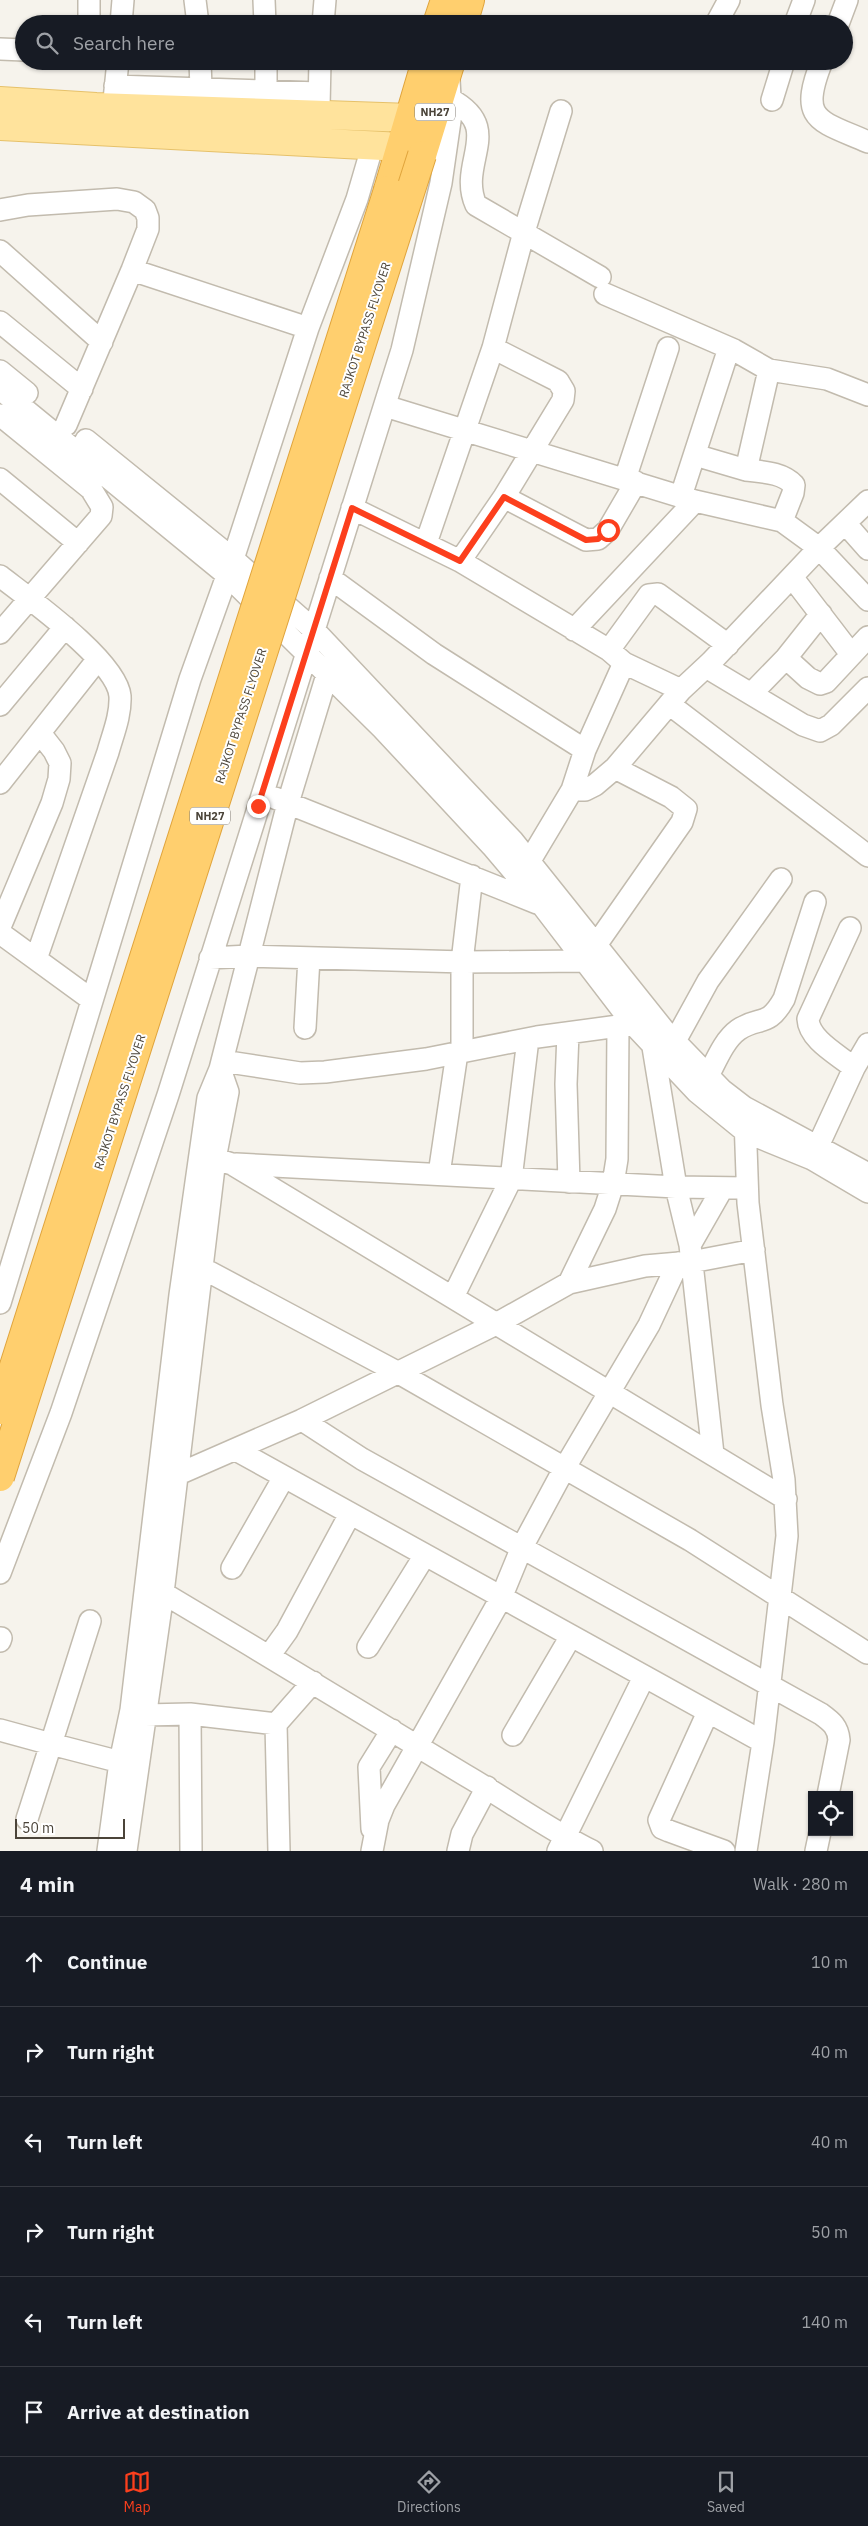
<!DOCTYPE html>
<meta charset="utf-8">
<style>
:root{--surface:#171b24;--page:#242831;--text:#f1f3f6;--muted:#9ea1a6;--line:#363941;--accent:#fc3f1d}
body{margin:0;font-family:"IBM Plex Sans",sans-serif;background:var(--page);color:var(--text)}
.controls{position:absolute;right:15px;bottom:15px;display:grid;overflow:hidden;border-radius:0px;box-shadow:0 1px 4px #0004}
.controls button{width:45px;height:45px;display:grid;place-items:center;padding:0;border:0;border-bottom:1px solid var(--line);background:var(--surface);color:var(--text);font:25px sans-serif}
.scale{position:absolute;left:15px;bottom:12px;width:110px;box-sizing:border-box;padding-left:5px;border:2px solid #4b4439;border-top:0;font-size:14px;line-height:18px;white-space:nowrap;color:#4b4439;-webkit-text-stroke:4px #fff;paint-order:stroke}
.stop{position:absolute;width:15px;height:15px;margin:-11px;border:4px solid #fc3f1d;border-radius:50%;background:#fff}
.stop.end{background:#fc3f1d;border-color:#fff;box-shadow:0 1px 5px #0008}
.list{margin:0;padding:0;list-style:none}
h2{display:flex;justify-content:space-between;align-items:center;height:65px;margin:0;padding:0 20px;font-size:21px}
h2 small{font-size:16px;font-weight:400;color:var(--muted)}
.list li{display:grid;grid-template-columns:32px 1fr auto;gap:15px;align-items:center;box-sizing:border-box;height:90px;padding:0 20px;border-top:1px solid var(--line)}
.list b{display:block;font-size:19px;white-space:nowrap}
.list em{font-size:16px;font-style:normal;color:var(--muted)}
.icon{flex:none;width:28px;height:28px;fill:none;stroke:currentColor;stroke-width:2;stroke-linecap:round;stroke-linejoin:round}
.map{position:relative;flex:none;width:868px;height:1851px;overflow:hidden}
.search{position:absolute;background:var(--surface);box-shadow:0 1px 4px #0004;left:15px;right:15px;top:15px;height:55px;display:flex;align-items:center;gap:12px;box-sizing:border-box;padding:0 18px;border-radius:28px;color:var(--muted);font-size:19px}
.sheet{height:605px;background:var(--surface)}
nav{display:flex;justify-content:space-around;align-items:center;box-sizing:border-box;height:70px;border-top:1px solid var(--line);background:var(--surface);font-size:14px;color:var(--muted)}
nav a{display:grid;justify-items:center;gap:2px}
nav .on{color:var(--accent)}
.map>svg:first-child{display:block}
</style>
<div class="map">
<svg width="868" height="1851" viewBox="0 0 868 1851">
<rect width="100%" height="100%" fill="#f6f3ec"/>
<g fill="none" stroke-linecap="round" stroke-linejoin="round">
<defs>
<path id="minor" d="M195,0L198,24
M264,0L265,24
M89,24V0
M121,24L123,0
M323,24L325,0
M716,24L729,0
M795,24L804,0
M838,24L847,0
M0,49L24,50
M200,61L201,88
M822,61C798,121 818,120 868,142
M115,86L318,93
M266,91V61
M450,99C506,129 457,162 476,205L600,277
M114,100L118,61
M772,100L784,61
M319,107L320,61
M0,210L28,205L117,199L134,202L145,210L148,218V229L132,270L66,425
M0,251L102,342
M132,270L308,328
M605,294L734,350L769,370
M0,322L82,389
M0,371L27,393
M0,389L227,575L383,729L492,846L542,905L633,1024L697,1092L746,1132L812,1159L868,1192
M385,406L695,501
M0,415L91,489L102,507L101,516L0,633
M86,440L233,559L314,630L513,841L664,1030L722,1090L744,1107L868,1174
M695,455L746,470L769,370L827,379L868,395
M746,470C762,472 782,472 794,485L793,493L782,521
M0,479L78,543
M625,479L668,348
M681,496L729,348
M504,497L586,540L598,539L608,530L636,482
M352,508L460,561L609,650L624,663L681,690
M845,523L868,549
M426,543L493,348L524,232L561,111
M460,561L504,497L563,400L564,391L558,381L493,348
M0,576C28,598 117,661 120,696C121,715 113,734 108,752L36,959
M792,577L851,654
M330,578L434,654L585,750
M574,630L695,501L782,521L819,548L868,600
M609,650L649,595L658,594L728,645
M786,658L808,678L820,684L826,682L868,637
M706,667L803,725L820,731L831,725L868,688
M752,693L786,658L821,614
M669,704L868,856
M0,705L65,627
M0,783L98,659
M572,790H585L595,785L615,768L681,690L711,662L819,548L868,501
M275,798L537,903
M523,872L572,790L585,750L624,663
M0,927L52,803L59,779L60,763L54,751L40,733
M850,928L808,1019C809,1040 839,1055 854,1068
M0,933L92,1000
M596,945L682,822L686,809L671,797L615,768
M210,958L249,956L465,962L584,961
M305,1028L309,958
M568,1033L566,1084L569,1182
M675,1041L708,981L781,879
M653,1047L676,1187L690,1245L713,1454
M462,1052V962L472,876
M222,1061L300,1073L325,1072L426,1059L537,1037L633,1024
M708,1076C716,1061 724,1040 738,1030C760,1015 767,1029 784,999L815,902
M745,1119L748,1203L772,1405L784,1480L787,1536L763,1742L746,1851
M203,1155L232,1164L786,1499
M812,1159L854,1068L868,1044
M236,1164L676,1187L747,1188
M439,1174L457,1053
M690,1245L722,1189
M190,1265L202,1268L397,1372L690,1540L867,1653
M569,1283L605,1209L613,1184L617,1159L618,1026
M453,1297L511,1179L528,1039
M0,1303L190,679L233,559L308,328L357,199L373,144
M302,1420L496,1324L569,1283L645,1266L691,1262L754,1250
M236,1450L763,1742
M158,1483L302,1420L362,1459L821,1714C832,1722 838,1727 839,1740L828,1795
M232,1568L284,1477
M0,1573L61,1413L168,1095L402,350L441,183L451,114L449,80
M152,1591L163,1593C264,1653 364,1714 465,1775C508,1800 548,1829 592,1851
M0,1641L1,1638
M368,1647L425,1555
M269,1656L287,1631L350,1514
M708,1712L659,1820L662,1828L669,1831L724,1851
M190,1714L191,1851
M145,1715L190,1714L276,1724L279,1851
M276,1724L313,1682
M0,1730L51,1744L90,1621
M513,1735L571,1636
M27,1819L51,1744L132,1765
M372,1829L369,1767L392,1730
M108,1851L120,1762L131,1710L180,1295L208,1098L220,1069L288,803L327,675
M126,1851L163,1593L215,1159L228,1092L220,1069
M372,1851L378,1820L384,1805L501,1598L522,1547L564,1469L649,1325L678,1263
M458,1851L462,1834L487,1787
M558,1851L644,1677
M816,1851L820,1832"/>
<path id="major" d="M0,101L96,107L411,118
M0,126L402,147"/>
<path id="highway" d="M437,24L445,0
M463,24L470,0
M422,155L451,61
M388,190L426,61"/>
</defs>
<use href="#minor" stroke="#c2bbae" stroke-width="24"/>
<use href="#major" stroke="#e6c16a" stroke-width="30"/>
<use href="#highway" stroke="#e0a43c" stroke-width="30"/>
<use href="#minor" stroke="#fff" stroke-width="21"/>
<use href="#major" stroke="#ffe39c" stroke-width="28"/>
<use href="#highway" stroke="#ffcf6e" stroke-width="28"/>
<defs>
<path id="highway-bridge" d="M0,1410L388,190
M0,1477L422,155"/>
</defs>
<use href="#highway-bridge" stroke="#e0a43c" stroke-width="30" stroke-linecap="butt"/>
<use href="#highway-bridge" stroke="#ffcf6e" stroke-width="28"/>
</g>
<g fill="none" stroke-linecap="round" stroke-linejoin="round">
<path stroke="#fc3f1d" stroke-width="6" d="M258,806L352,508L460,561L504,497L586,540L598,539L608,530"/>
</g>
<g text-anchor="middle" stroke-width="4" stroke-linejoin="round" paint-order="stroke">
<g fill="#fff" stroke="#817c74" stroke-width="1">
<rect x="415" y="103.5" width="40" height="17" rx="4"/>
<rect x="190" y="807.5" width="40" height="17" rx="4"/>
</g>
<g font-size="11" font-weight="bold" fill="#4b4439">
<text x="435" y="116">NH27</text>
<text x="210" y="820">NH27</text>
</g>
<g font-size="12" fill="#4b4439" stroke="#fff">
<text transform="translate(365 330) rotate(-72)" y="4">RAJKOT BYPASS FLYOVER</text>
<text transform="translate(241 716) rotate(-72)" y="4">RAJKOT BYPASS FLYOVER</text>
<text transform="translate(120 1102) rotate(-72)" y="4">RAJKOT BYPASS FLYOVER</text>
</g>
</g>
</svg>
<div class="controls">
<button><svg class="icon" aria-label="locate" viewBox="0 0 24 24"><circle cx="12" cy="12" r="6"/><path d="M12 2v4M12 18v4M2 12h4M18 12h4"/></svg></button>
</div>
<div class="scale">50 m</div>
<div class="stop" style="left:608px;top:530px"></div>
<div class="stop end" style="left:258px;top:806px"></div>
<div class="search"><svg class="icon" aria-label="search" viewBox="0 0 24 24"><circle cx="10" cy="10" r="6"/><path d="M15 15l6 6"/></svg>Search here</div>
</div>
<section class="sheet">
<h2>4 min<small>Walk · 280 m</small></h2>
<ul class="list">
<li><svg class="icon" aria-label="ahead" viewBox="0 0 24 24"><path d="M12 20V5M6 11l6-6 6 6"/></svg><div><b>Continue</b></div><em>10 m</em></li>
<li><svg class="icon" aria-label="right" viewBox="0 0 24 24"><path d="M7 20v-9h11M14 6l5 5-5 5"/></svg><div><b>Turn right</b></div><em>40 m</em></li>
<li><svg class="icon" aria-label="left" viewBox="0 0 24 24"><path d="M17 20v-9H6M10 6l-5 5 5 5"/></svg><div><b>Turn left</b></div><em>40 m</em></li>
<li><svg class="icon" aria-label="right" viewBox="0 0 24 24"><path d="M7 20v-9h11M14 6l5 5-5 5"/></svg><div><b>Turn right</b></div><em>50 m</em></li>
<li><svg class="icon" aria-label="left" viewBox="0 0 24 24"><path d="M17 20v-9H6M10 6l-5 5 5 5"/></svg><div><b>Turn left</b></div><em>140 m</em></li>
<li><svg class="icon" aria-label="arrive" viewBox="0 0 24 24"><path d="M6 21V4h12l-3 4 3 4H6"/></svg><div><b>Arrive at destination</b></div></li>
</ul>
</section>
<nav>
<a class="on"><svg class="icon" aria-label="map" viewBox="0 0 24 24"><path d="M3 6l6-2 6 2 6-2v14l-6 2-6-2-6 2zM9 4v14M15 6v14"/></svg>Map</a>
<a><svg class="icon" aria-label="directions" viewBox="0 0 24 24"><path d="M12 3l9 9-9 9-9-9zM9 14v-3h6M13 9l2 2-2 2"/></svg>Directions</a>
<a><svg class="icon" aria-label="saved" viewBox="0 0 24 24"><path d="M7 4h10v16l-5-4-5 4z"/></svg>Saved</a>
</nav>
